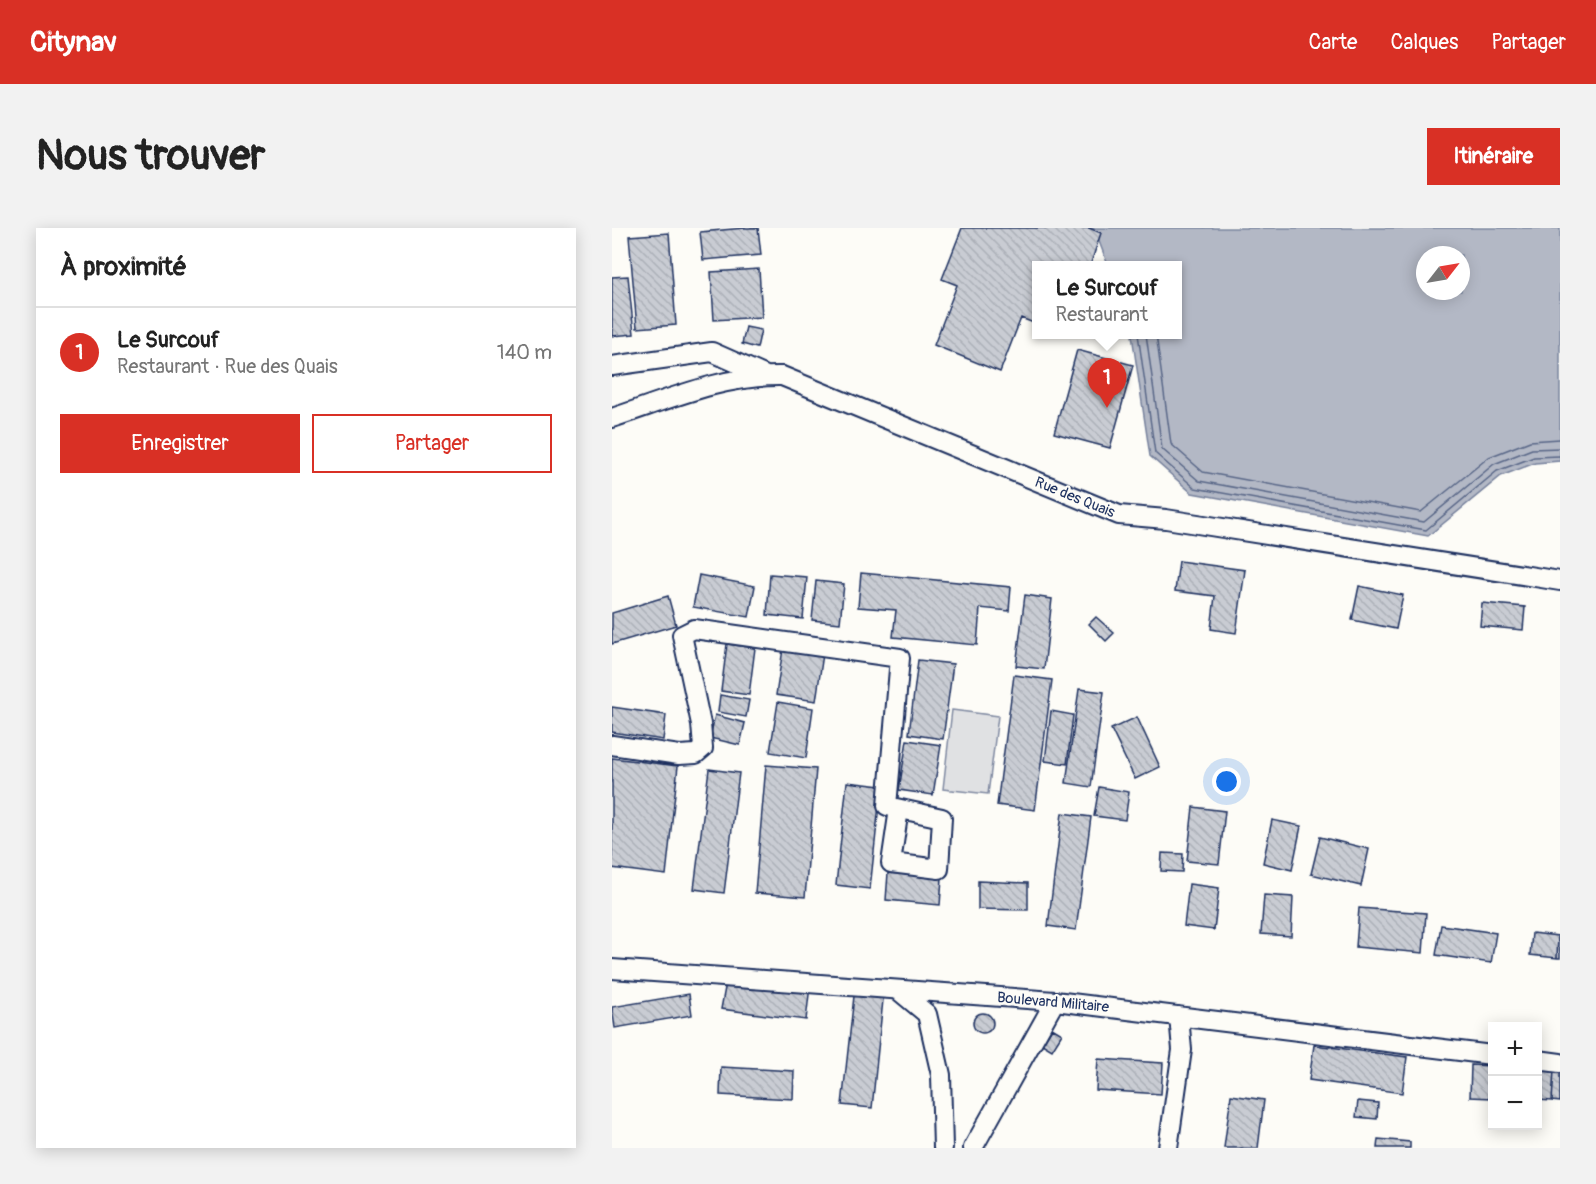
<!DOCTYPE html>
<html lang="fr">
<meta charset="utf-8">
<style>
:root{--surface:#fff;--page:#f2f2f2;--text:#222;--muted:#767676;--line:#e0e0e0;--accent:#d93025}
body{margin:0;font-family:Pangolin,sans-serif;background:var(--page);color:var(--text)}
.controls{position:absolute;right:18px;bottom:18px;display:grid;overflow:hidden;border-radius:0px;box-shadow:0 3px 15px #0003}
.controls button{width:54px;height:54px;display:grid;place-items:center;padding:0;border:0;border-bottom:2px solid var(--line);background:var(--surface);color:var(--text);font:30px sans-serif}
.compass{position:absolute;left:804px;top:18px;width:54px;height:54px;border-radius:50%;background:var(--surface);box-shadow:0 3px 15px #0003;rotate:59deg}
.you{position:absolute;left:615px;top:554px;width:21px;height:21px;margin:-15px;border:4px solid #fff;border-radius:50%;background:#1a73e8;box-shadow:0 0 0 9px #1a73e833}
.badge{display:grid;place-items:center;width:39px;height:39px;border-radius:50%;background:var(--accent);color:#fff;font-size:20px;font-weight:700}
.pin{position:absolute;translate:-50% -50px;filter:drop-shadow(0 2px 3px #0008)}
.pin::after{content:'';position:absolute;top:32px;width:21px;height:18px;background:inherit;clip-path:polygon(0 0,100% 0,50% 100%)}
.popup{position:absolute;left:420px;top:33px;width:150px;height:78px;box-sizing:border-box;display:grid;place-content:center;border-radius:0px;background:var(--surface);filter:drop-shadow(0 2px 4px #0005);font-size:20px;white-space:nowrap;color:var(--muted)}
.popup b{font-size:22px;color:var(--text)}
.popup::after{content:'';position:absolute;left:50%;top:100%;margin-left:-12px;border:12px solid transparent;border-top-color:var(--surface)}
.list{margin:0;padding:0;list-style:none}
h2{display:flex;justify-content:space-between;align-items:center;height:78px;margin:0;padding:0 24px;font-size:26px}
h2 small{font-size:20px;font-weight:400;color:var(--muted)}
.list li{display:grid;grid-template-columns:39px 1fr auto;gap:18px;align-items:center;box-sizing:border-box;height:90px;padding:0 24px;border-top:2px solid var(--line)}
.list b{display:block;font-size:22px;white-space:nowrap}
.list p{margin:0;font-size:20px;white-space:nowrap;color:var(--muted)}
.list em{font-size:20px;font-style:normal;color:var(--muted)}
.actions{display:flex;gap:12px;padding:18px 24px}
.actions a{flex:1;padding:14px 0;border:2px solid var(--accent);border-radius:0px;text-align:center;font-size:21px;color:var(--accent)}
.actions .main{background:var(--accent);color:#fff}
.map{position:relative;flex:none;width:948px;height:920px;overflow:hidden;border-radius:0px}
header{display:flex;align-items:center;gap:36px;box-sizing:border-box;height:84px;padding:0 30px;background:var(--accent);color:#fff}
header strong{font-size:28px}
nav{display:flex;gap:33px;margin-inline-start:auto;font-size:21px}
.intro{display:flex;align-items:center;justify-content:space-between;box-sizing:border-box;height:144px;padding:0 36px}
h1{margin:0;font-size:42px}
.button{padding:15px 27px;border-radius:0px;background:var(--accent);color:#fff;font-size:21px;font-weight:700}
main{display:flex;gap:36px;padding:0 36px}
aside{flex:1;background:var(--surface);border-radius:0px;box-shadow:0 3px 15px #0003}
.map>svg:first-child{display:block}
</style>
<header>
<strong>Citynav</strong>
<nav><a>Carte</a><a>Calques</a><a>Partager</a></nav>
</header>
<div class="intro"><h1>Nous trouver</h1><a class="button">Itinéraire</a></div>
<main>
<aside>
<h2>À proximité<small></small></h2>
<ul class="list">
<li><span class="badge">1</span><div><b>Le Surcouf</b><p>Restaurant · Rue des Quais</p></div><em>140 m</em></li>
</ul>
<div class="actions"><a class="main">Enregistrer</a><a>Partager</a></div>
</aside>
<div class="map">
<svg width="948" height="920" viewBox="0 0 948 920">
<defs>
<pattern id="building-back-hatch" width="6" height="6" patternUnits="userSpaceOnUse" patternTransform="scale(1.5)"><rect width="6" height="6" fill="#c9ccd3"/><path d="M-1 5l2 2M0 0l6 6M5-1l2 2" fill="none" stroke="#acb0b8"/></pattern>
</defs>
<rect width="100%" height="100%" fill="#fdfcf7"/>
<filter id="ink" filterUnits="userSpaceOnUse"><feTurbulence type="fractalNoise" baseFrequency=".0167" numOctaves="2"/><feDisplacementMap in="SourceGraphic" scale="12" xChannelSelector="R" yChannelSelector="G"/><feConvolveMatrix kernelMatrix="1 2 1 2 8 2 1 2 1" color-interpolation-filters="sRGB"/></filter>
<g filter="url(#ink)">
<path fill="#e0e1e3" stroke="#7e88a0" stroke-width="1.5" d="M340,482L386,488L376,566L331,561Z"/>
<path fill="#b3b8c5" stroke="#76819c" stroke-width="1.5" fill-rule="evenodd" d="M467,0H948V233L923,235L889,248L816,308L580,265L538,228L520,107L566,106V38L496,37L485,8ZM813,27H849V63H813Z"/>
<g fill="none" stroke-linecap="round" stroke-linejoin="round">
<path stroke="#586687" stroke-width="1.5" d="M526,106L543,225L583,260L814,302L885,243L922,229L948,228
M534,106L550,221L587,253L812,294L882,236L920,221L948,220
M544,106L559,216L591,244L809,284L877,229L918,213L948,211"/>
</g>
<path fill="url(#building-back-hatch)" stroke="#1b2f5e" stroke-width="1.5" d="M133,0H146L149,27L91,32L88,4Z
M350,0H477L489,5L478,38H424V96L409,90L388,144L322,117L345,57L330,51Z
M57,5L64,97L25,100L17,8Z
M147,41L150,89L102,92L99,44Z
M16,48L22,106L0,108V49Z
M134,99L149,102L145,120L130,116Z
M465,122L521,137L498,220L442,205Z
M567,333L633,342L624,405L599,401L603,368L563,363Z
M249,345L399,359L397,383L368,380L365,417L281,409L284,382L246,379Z
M158,346L195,349L191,391L155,387Z
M87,347L143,358L137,389L81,379Z
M204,353L232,356L228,395L200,392Z
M747,358L791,367L784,401L740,392Z
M413,367L440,371L432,441L404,438Z
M56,368L64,397L0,416V385Z
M870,375L913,379L911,402L868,398Z
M484,389L502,405L494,413L477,396Z
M115,416L143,420L137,467L109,463Z
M171,421L211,426L204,473L164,467Z
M306,432L341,436L331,511L297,506Z
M402,447L440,452L423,582L385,577Z
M467,461L492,464L479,559L454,555Z
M108,467L137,472L134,489L106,484Z
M166,474L201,480L194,530L158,524Z
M0,479L54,487L51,512L0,504Z
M439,483L461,487L455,536L433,533Z
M103,487L133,495L128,517L98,510Z
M525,489L548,539L523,551L499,501Z
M295,512L329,517L321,567L287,562Z
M0,530L66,538L54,647L0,640Z
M154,537L204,541L193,669L143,665Z
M97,541L127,545L112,665L82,661Z
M235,554L269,558L258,661L224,657Z
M487,559L517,564L513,592L482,588Z
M581,579L613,583L607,636L575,633Z
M450,585L479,589L464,702L436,698Z
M660,592L689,598L680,642L651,635Z
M708,609L757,621L749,658L699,646Z
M550,625L571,626L570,644L549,643Z
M276,645L330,650L328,677L274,672Z
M366,653L416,655V682L366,681Z
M577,656L607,660L602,702L572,698Z
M652,667L681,669L679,708L649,706Z
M747,680L814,685L811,725L744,719Z
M829,697L884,705L879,735L824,727Z
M920,705L946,708L945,730L918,727Z
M946,708H948V730H945Z
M115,749L198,758L194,792L109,781Z
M243,759L272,762L260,880L230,877Z
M77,766L80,787L3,800L0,779Z
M361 795a10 10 0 1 1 20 0a10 10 0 1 1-20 0Z
M440,800L450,806L440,822L430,816Z
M702,817L795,829L790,865L697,852Z
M486,831L551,835L549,866L484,862Z
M859,837L880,838V870L858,869Z
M109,839L182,843L181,871L108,867Z
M926,841L942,842L940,873L926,872Z
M942,842H948V874L940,873Z
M619,867L652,872L646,920H612Z
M746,873L766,875L765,891L744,889Z
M766,911L798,914V920H765Z"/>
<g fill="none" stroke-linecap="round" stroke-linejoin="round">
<defs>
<path id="minor" d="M0,138L100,124L152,147
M0,190C55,172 112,147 170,148L507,287L554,291L948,353
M0,517L67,527L84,526L91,520L89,496L70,407L82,401L288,430L275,578L330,590L327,641L279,635L287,581
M0,741L443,773L880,827
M286,762L315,786L329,847L331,920
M926,832L948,835
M361,920L443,773
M556,920L570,822L567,788"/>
</defs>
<use href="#minor" stroke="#1b2f5e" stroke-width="22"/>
<use href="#minor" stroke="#fdfcf7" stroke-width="18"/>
</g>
</g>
<g text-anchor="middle" stroke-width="4.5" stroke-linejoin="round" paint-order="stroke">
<g font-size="15" fill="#1b2f5e" stroke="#fdfcf7">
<text transform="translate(463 269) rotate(22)" y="5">Rue des Quais</text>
<text transform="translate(441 774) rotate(5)" y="5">Boulevard Militaire</text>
</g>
</g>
</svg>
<div class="controls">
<button>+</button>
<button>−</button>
</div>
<svg class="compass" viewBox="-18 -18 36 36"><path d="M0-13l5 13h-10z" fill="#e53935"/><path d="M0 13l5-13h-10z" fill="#767676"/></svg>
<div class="you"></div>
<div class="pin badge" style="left:495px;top:180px">1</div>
<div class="popup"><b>Le Surcouf</b>Restaurant</div>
</div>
</main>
